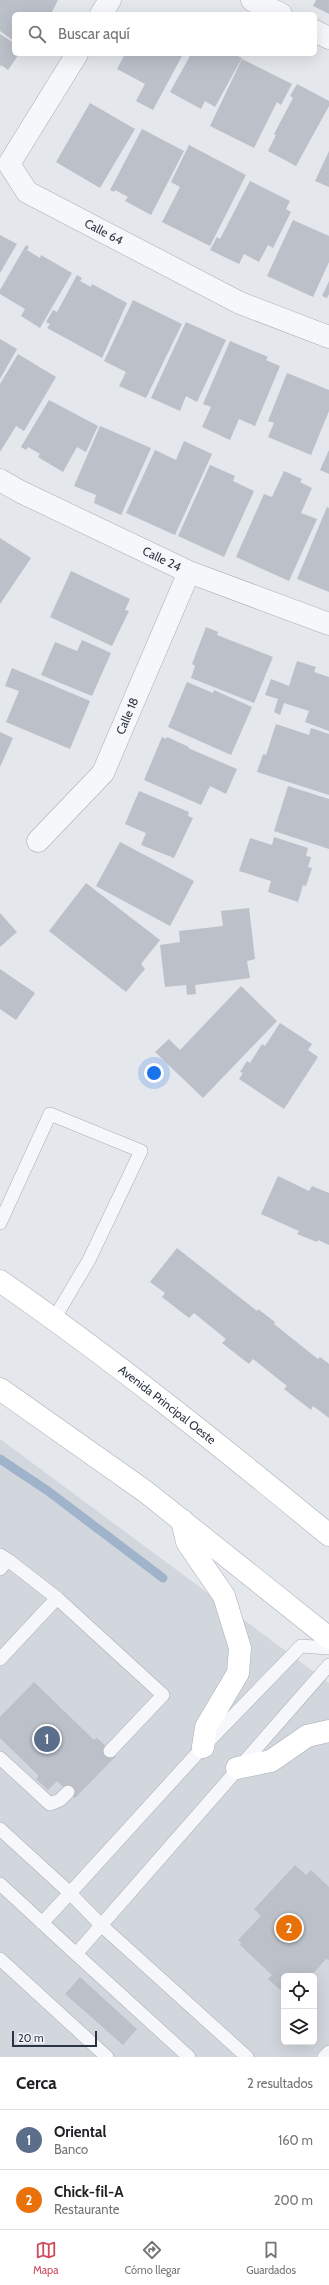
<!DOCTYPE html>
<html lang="es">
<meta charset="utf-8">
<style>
:root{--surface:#fff;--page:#f6f6f6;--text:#202124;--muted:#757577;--line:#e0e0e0;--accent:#cf4a5b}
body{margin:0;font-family:Cabin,sans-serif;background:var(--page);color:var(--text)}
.controls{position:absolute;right:12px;bottom:12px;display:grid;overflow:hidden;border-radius:6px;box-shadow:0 4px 16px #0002}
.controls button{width:36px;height:36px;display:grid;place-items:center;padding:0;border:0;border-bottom:1px solid var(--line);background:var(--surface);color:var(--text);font:20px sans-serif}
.scale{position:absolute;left:12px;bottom:10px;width:85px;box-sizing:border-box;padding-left:4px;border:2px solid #2b3444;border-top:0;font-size:11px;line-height:14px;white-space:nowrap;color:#2b3444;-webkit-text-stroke:3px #f3f5f9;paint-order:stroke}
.you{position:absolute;left:154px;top:1073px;width:14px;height:14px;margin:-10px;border:3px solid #fff;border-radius:50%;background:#1a73e8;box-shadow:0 0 0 6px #1a73e833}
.badge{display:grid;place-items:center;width:26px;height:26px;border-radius:50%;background:var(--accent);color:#fff;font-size:13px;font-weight:700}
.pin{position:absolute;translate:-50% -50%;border:2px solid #fff;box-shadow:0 1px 4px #0006}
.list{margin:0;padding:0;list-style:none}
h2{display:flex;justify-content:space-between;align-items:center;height:52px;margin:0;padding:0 16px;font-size:17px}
h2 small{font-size:13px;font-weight:400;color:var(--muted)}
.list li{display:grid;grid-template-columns:26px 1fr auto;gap:12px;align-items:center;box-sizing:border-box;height:60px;padding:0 16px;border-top:1px solid var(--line)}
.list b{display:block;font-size:15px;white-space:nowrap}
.list p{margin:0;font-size:13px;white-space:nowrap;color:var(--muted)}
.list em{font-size:13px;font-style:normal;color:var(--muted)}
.icon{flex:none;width:22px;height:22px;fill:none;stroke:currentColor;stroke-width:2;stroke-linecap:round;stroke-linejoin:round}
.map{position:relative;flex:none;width:329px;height:2057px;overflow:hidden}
.search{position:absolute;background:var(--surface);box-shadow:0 4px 16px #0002;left:12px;right:12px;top:12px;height:44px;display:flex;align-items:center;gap:10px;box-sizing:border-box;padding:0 14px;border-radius:6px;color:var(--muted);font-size:15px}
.sheet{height:172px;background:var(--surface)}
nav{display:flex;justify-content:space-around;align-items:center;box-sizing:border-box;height:56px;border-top:1px solid var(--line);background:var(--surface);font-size:11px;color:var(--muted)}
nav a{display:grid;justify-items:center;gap:2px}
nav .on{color:var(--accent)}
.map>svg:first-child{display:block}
</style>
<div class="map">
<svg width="329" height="2057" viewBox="0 0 329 2057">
<rect width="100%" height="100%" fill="#e4e7ec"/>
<path fill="#d2d6dd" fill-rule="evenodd" d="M0,1439L329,1683V2057H0ZM284,1976H314V2042H284Z"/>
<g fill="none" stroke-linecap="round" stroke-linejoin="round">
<path stroke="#9fb3cb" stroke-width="9" d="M0,1459L48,1491L163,1578"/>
</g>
<path fill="#bbc0c9" d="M0,0H58L51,14H14V41L0,31Z
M316,0H329V14L313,6Z
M0,34L14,43V54H19L8,70L1,65L0,67Z
M125,54H183L153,110L136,101L145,84L117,69Z
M191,54H233L242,58L215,107L205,101L201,109L170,92Z
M242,59L292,84L281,105L277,102L254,148L210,126Z
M297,84L329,101V106L296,166L268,151L276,135L274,134L293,98L290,96Z
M90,103L135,129L100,188L56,162Z
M142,129L184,151L151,215L125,201L128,197L115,190L114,192L110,190Z
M189,145L246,175L210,246L162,222L180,187L171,182Z
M329,151V187L315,181Z
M250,181L290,201L286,209L291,212L273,248L268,245L259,262L244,254L239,264L210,250L217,237L220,239Z
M293,220L329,236V262L313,297L267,276Z
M0,235L17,244L0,273Z
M26,245L29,247L27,250L40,258L41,255L72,273L40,328L21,316L25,309L0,294V290Z
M77,275L82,278L80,281L91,287L92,284L127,303L102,358L47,328L50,324L46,322L53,310L57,312Z
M329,281V294L327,298L322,296Z
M133,300L182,324L146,398L119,386L126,372L104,361Z
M186,322L226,340L197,402L186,396L180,411L151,398Z
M0,339L17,349L0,379Z
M230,341L268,357L266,360L280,366L255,426L239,419L230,440L202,427L211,407L203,404Z
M18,354L56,377L24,431L16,426L0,452V384Z
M287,373L329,390V411L311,455L268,437L274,423L268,421Z
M49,400L98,426L86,452L77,447L63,472L38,457L40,454L28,447L26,450L21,447Z
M100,426L151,448L121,515L94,503L96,495L74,486Z
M184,441L212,454L175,535L126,513L155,450L176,460Z
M329,450V474L320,470Z
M210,465L235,476L233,481L254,491L224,557L178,536Z
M284,471L302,479L300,482L312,488L301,513L317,519L289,581L236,557L264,494L272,497Z
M327,507L329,508V592L297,579Z
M0,538L31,558L0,604Z
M71,571L130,599L125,610L129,611L112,646L50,617Z
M206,627L218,632L217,635L273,657L254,703L191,678L195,666L192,664Z
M82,640L111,653L92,696L41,675L55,642L77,651Z
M297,661L316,667L314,672L329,677V731L305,722L309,711L284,703L280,715L274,712L278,699L265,695L271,679L289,686Z
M12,668L90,701L70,749L6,722L19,691L5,686Z
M187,682L213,693L214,690L252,707L231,755L168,727Z
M276,724L309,735L311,728L329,734V795L257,772L263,754L266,755Z
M0,732L13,738L0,767Z
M162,737L166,739L167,737L189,747L188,748L237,769L226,794L210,786L201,805L144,780Z
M288,786L329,799V849L274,831Z
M139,791L189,812L188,816L193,818L174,858L141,845L146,833L125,824Z
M274,837L308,848L306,856L311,857L308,867L312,868L306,886L303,885L298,902L268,892L271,881L239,871L250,838L272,845Z
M120,842L194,881L170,926L96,886Z
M86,883L160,940L141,964L145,969L126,992L49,931Z
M249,908L255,959L247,961L250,978L195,985L196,994L187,995L186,985L165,987L160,945L180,942L179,931L223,926L221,911Z
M0,913L17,932L0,947Z
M0,969L35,993L16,1020L0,1009Z
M241,986L277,1021L203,1098L155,1052L169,1039L180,1050Z
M280,1023L312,1044L308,1050L318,1057L284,1109L239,1079L243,1073L240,1072L247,1061L250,1063L262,1044L265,1046Z
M278,1176L309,1191L312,1186L329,1193V1245L318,1240L317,1242L297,1234L299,1231L261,1214Z
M177,1248L257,1311L258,1309L275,1322L274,1324L318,1359L320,1357L329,1364V1418L313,1406L311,1410L284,1389L287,1386L253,1359L249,1364L222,1343L226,1339L194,1313L189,1318L162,1297L165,1293L150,1282Z
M34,1682L94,1740L97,1738L116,1756L75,1798L57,1781L48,1790L36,1779L39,1776L0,1738V1717Z
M295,1865L306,1875L311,1870L329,1887V1960L326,1959L311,1976H284V1993L268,1979L272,1975L240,1945L241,1942L238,1940L261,1916L254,1909Z
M80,1977L137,2029L123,2045L65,1994Z"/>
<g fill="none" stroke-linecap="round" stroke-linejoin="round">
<defs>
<path id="service" d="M0,1223L50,1114L141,1151L89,1260L54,1319
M0,1555L8,1560L0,1569
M8,1560L57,1598L163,1695L110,1751
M0,1659L57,1598
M0,1758L50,1804L60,1800L68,1792
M0,1829L70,1893L203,1747L301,1646L329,1648
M0,1884L76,1954L329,1665
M42,1923L70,1893L101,1925L247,2057
M76,1954L189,2057
M0,1959L107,2057
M324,2057L329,2052"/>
<g id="minor">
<path d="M252,0L281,14"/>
<path d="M101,14L110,0"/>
<path d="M315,31L329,38"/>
<path id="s1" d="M77,54L9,164L27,192L240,303L329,337"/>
<path id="s2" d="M0,480L21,492L189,572L329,624"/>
<path id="s3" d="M38,841L103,773L189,572"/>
</g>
<g id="secondary">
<path id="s4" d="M0,1281C114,1360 222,1447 329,1535"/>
<path d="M0,1389L146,1492L329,1638"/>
<path d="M182,1520L187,1542L224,1596L240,1648L238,1673L206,1727L203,1747"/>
<path d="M237,1768L271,1761L307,1736L329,1731"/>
</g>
</defs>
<use href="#service" stroke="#a9aeb6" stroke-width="14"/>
<use href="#minor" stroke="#a9aeb6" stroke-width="23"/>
<use href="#secondary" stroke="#a9aeb6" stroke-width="23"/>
<use href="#service" stroke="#f6f7fa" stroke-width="13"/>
<use href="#minor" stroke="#f6f7fa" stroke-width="22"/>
<use href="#secondary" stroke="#fff" stroke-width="22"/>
</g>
<g text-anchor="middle" stroke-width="3.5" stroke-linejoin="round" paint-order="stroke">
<g font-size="12" fill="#2b3444" stroke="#f3f5f9">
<text dy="4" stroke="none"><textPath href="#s1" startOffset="249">Calle 64</textPath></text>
<text dy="4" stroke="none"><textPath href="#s2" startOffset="180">Calle 24</textPath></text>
<text dy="4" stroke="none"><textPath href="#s3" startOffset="156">Calle 18</textPath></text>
<text dy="4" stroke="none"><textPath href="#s4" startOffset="208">Avenida Principal Oeste</textPath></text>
</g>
</g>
</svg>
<div class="controls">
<button><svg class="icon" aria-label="locate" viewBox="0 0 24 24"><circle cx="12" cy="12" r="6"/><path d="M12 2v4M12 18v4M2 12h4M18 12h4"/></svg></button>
<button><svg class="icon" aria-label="layers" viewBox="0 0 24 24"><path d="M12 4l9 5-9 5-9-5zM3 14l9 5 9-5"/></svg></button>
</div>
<div class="scale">20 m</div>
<div class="you"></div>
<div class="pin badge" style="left:47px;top:1739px;background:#5c6f8a">1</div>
<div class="pin badge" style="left:289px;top:1928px;background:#e8710a">2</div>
<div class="search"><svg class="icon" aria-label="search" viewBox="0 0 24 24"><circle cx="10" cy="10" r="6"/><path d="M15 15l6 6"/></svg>Buscar aquí</div>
</div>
<section class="sheet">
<h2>Cerca<small>2 resultados</small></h2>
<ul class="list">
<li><span class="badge" style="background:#5c6f8a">1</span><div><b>Oriental</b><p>Banco</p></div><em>160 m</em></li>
<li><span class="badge" style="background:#e8710a">2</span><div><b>Chick-fil-A</b><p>Restaurante</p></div><em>200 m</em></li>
</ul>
</section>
<nav>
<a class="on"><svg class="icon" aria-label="map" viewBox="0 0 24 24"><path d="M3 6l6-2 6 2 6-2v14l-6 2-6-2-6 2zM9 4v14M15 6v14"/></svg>Mapa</a>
<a><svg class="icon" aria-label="directions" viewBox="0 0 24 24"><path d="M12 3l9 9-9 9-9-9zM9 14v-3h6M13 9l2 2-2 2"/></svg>Cómo llegar</a>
<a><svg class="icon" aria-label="saved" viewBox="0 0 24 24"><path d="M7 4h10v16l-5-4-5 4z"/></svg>Guardados</a>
</nav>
